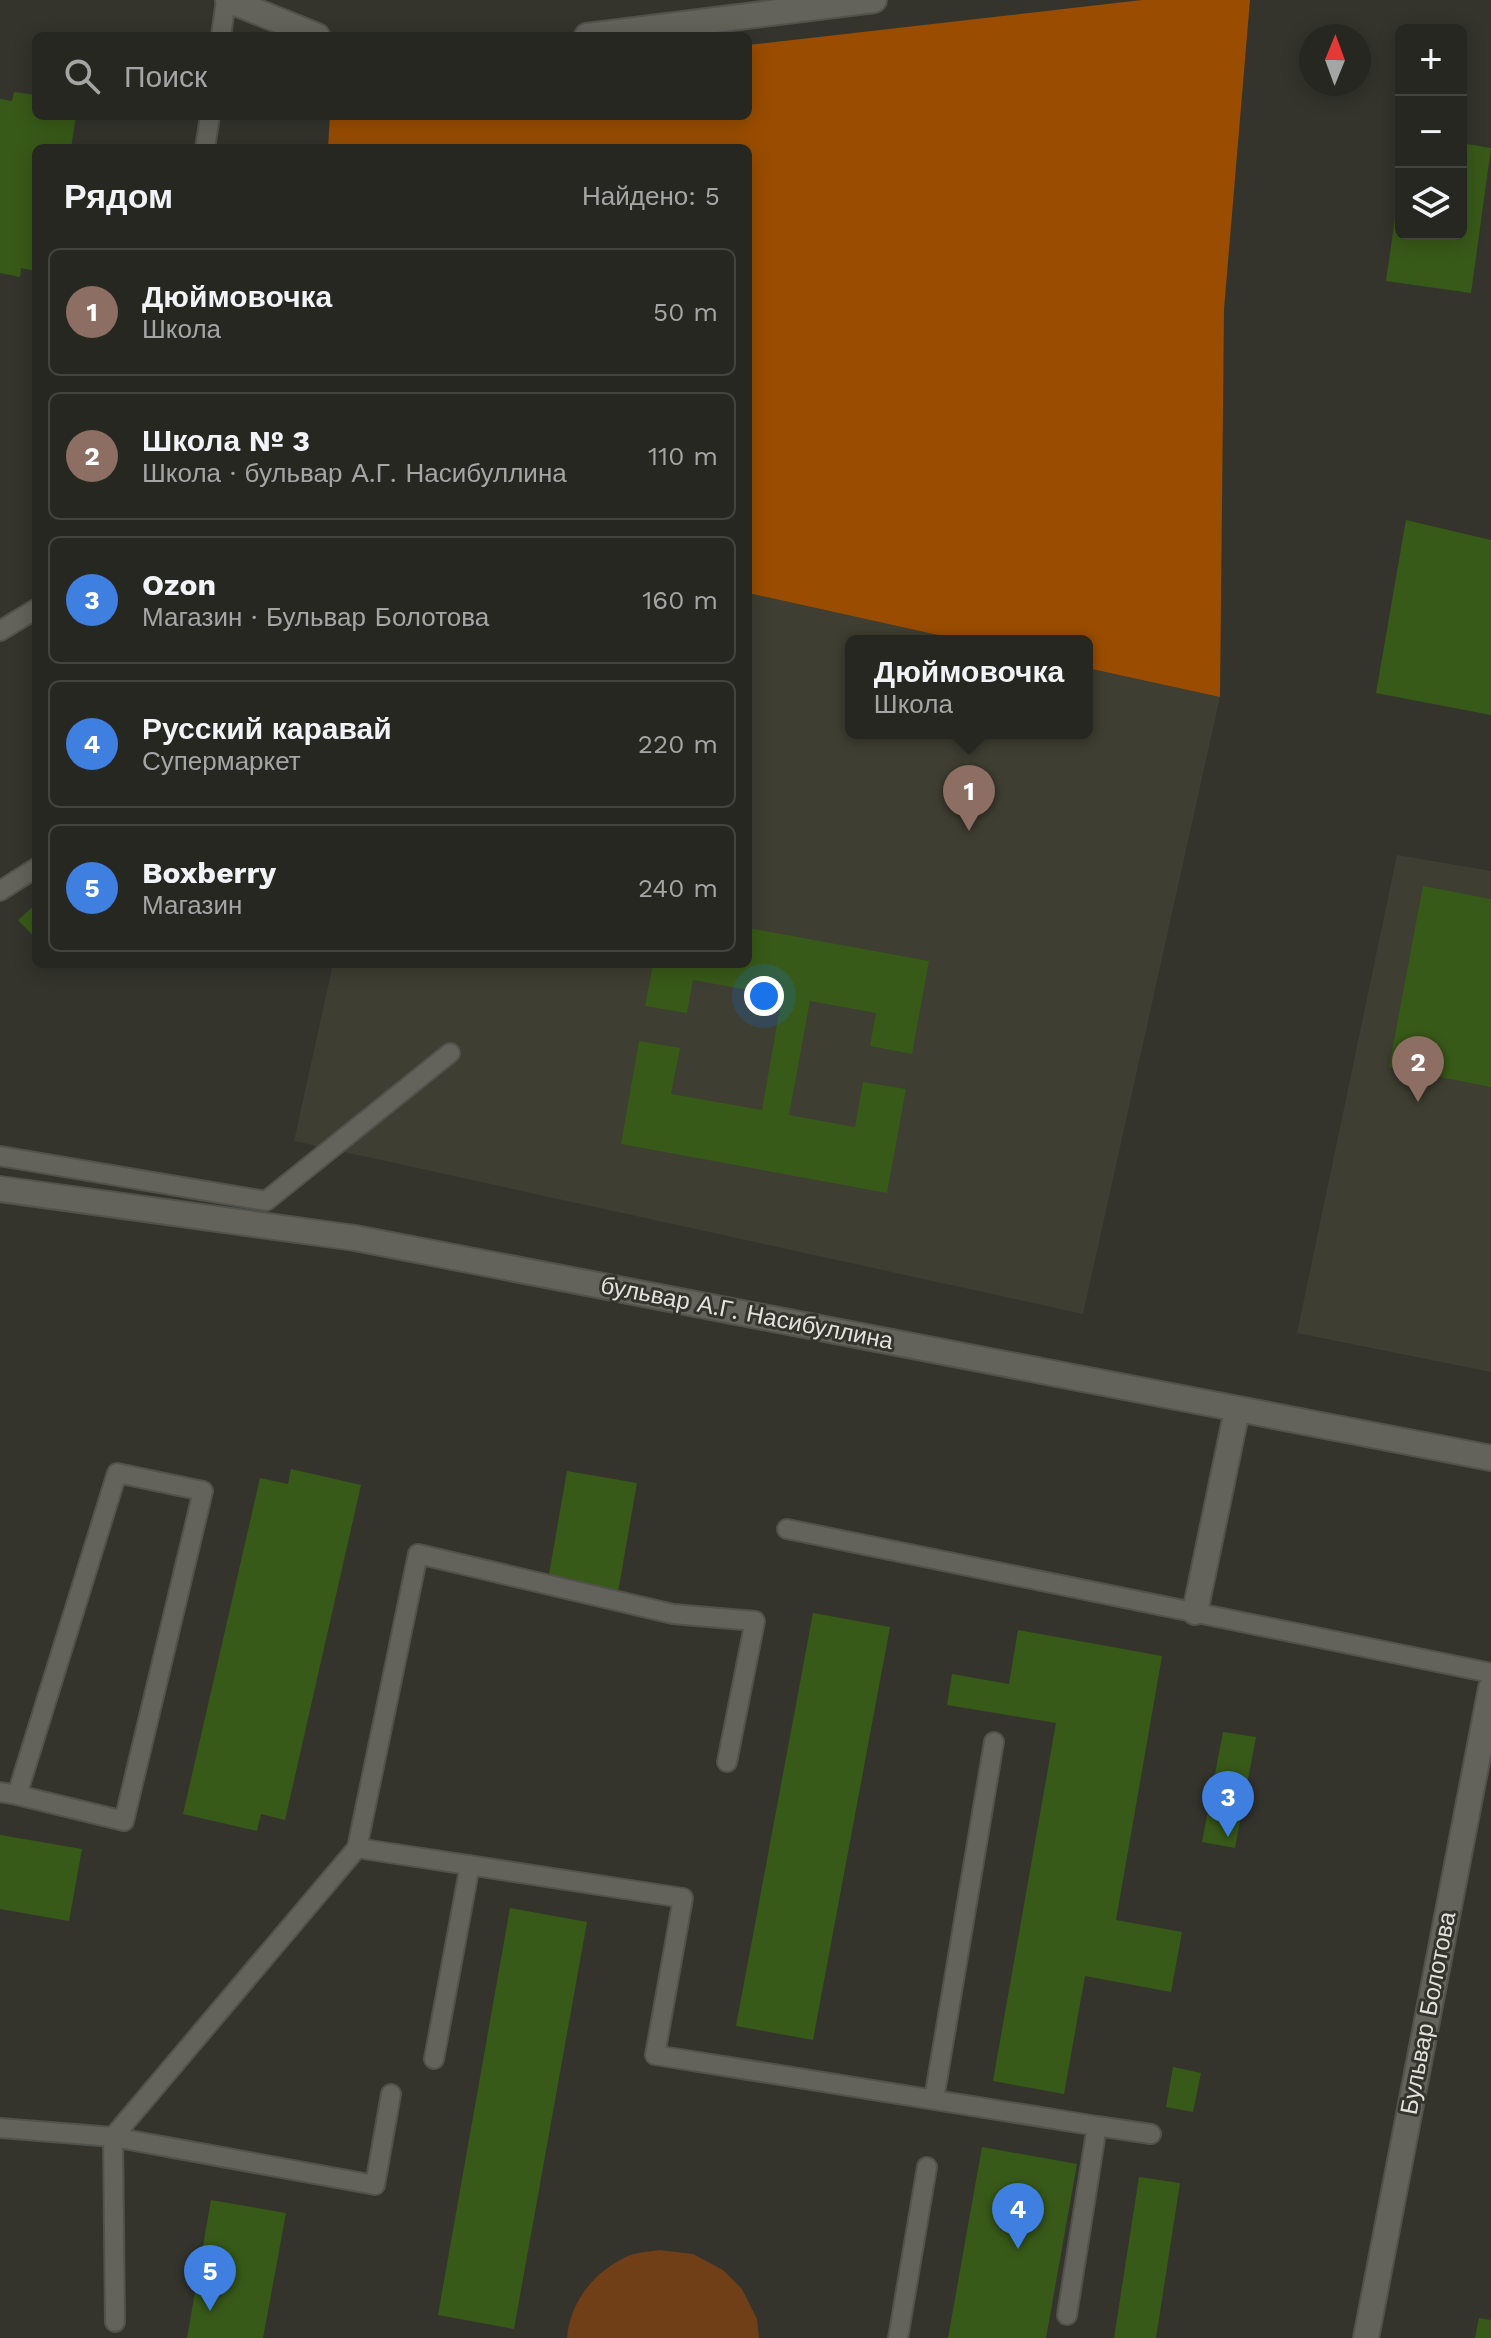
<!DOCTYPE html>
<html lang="ru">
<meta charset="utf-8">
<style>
:root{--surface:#272722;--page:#33332f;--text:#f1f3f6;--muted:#a4a5a5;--line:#434440;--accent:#ea580c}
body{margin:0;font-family:"Work Sans",sans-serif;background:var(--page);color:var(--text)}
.controls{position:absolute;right:24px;top:24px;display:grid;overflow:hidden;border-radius:12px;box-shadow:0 4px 20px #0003}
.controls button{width:72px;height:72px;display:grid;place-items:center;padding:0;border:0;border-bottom:2px solid var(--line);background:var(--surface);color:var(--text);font:40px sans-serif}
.compass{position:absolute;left:1299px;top:24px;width:72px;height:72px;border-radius:50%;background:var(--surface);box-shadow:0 4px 20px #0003;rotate:1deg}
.you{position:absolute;left:764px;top:996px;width:28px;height:28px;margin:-20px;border:6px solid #fff;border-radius:50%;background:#1a73e8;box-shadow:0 0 0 12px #1a73e833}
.badge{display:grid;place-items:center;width:52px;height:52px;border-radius:50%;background:var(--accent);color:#fff;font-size:26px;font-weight:700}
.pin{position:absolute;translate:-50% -66px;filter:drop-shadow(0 2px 4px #0008)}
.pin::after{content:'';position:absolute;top:42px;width:28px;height:24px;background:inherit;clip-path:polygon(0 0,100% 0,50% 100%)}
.popup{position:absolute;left:845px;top:635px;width:248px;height:104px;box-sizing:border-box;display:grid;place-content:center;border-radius:12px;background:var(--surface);filter:drop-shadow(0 2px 6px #0005);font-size:26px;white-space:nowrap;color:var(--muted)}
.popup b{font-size:30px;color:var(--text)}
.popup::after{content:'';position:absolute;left:50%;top:100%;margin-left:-16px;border:16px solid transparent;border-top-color:var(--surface)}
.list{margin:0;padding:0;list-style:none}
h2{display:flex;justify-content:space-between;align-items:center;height:104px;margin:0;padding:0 32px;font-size:34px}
h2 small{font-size:26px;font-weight:400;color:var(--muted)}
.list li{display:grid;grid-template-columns:52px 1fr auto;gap:24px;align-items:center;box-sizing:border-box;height:128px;margin:0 16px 16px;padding:0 16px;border:2px solid var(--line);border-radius:12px}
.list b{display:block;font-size:30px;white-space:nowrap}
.list p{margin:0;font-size:26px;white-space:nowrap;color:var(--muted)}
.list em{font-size:26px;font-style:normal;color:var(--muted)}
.icon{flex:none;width:44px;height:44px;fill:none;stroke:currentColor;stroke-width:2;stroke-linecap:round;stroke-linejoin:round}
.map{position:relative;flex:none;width:1491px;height:2338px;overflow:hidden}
.search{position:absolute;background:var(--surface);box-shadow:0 4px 20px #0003;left:32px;top:32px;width:720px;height:88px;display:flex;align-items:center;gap:20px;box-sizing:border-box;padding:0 28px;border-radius:12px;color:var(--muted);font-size:30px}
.panel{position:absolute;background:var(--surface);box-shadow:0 4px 20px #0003;left:32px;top:144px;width:720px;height:824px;border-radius:12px}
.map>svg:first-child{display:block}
</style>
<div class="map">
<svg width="1491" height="2338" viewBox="0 0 1491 2338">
<rect width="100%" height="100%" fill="#34342d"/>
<path fill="#3e3e32" d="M748,593L965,641H851V733H1087V668L1220,697L1083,1314L294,1141L333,964H748Z
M1397,855L1491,871V1372L1297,1333Z"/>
<path fill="#703e17" d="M659,2250L693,2254L723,2270L742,2289L757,2319L759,2338H567C570,2301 595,2271 628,2256C637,2252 649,2252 659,2250Z"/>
<path fill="#9a4d00" d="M1142,0H1250L1224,309L1220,697L1087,668V641H965L748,593V148H328L330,116H748V45Z"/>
<path fill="#385a18" d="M14,92L36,95V116H76L71,148H36V271L21,268L20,277L0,273V99L12,101Z
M1461,143L1491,148L1471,293L1386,281L1399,191H1401V234H1461Z
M1406,520L1491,540V715L1376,693Z
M1423,886L1491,899V1087L1389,1067Z
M36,904V939L18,920Z
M748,928L929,961L912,1054L870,1046L876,1013L810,1001L789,1115L855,1127L863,1082L906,1089L887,1193L621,1144L639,1041L680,1048L671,1094L762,1110L782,996L693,980L687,1013L645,1006L653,964H748Z
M291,1469L361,1485L285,1820L261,1814L257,1831L183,1814L260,1478L288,1484Z
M567,1471L637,1483L618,1592L548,1580Z
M813,1613L890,1627L813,2040L736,2026Z
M1018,1630L1162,1656L1116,1920L1182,1932L1171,1992L1085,1976L1064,2094L993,2081L1056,1723L947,1705L952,1674L1009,1684Z
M1223,1732L1256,1737L1235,1848L1202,1842Z
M0,1835L82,1849L69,1921L0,1909Z
M510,1908L587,1922L514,2329L438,2315Z
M1173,2067L1201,2073L1193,2112L1166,2107Z
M982,2147L1077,2164L1046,2338H948Z
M1139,2177L1180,2183L1156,2338H1114Z
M211,2200L286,2213L263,2338H187Z
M1479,2318L1491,2320V2338H1475Z"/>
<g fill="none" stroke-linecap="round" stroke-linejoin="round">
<defs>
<path id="lane" d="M221,36L226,0
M205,148L210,116
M0,631L36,609
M0,891L36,868
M0,1156L266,1201L450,1053
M787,1529L1491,1673
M0,1792L17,1795L117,1473L203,1491L124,1821L17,1795
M357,1848L418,1554L673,1614L755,1621L727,1762
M434,2059L470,1865
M934,2099L994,1742
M1097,2126L1151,2134
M0,2128L113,2137L357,1848L683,1898L655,2055L1097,2126L1067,2315
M115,2322L113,2137L375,2185L391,2094
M898,2338L927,2167"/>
<path id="street" d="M228,0L317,36
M587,36L874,0
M0,1189L355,1238L1491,1458
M1195,1612L1237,1410
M1366,2338L1491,1688"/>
</defs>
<use href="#lane" stroke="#52524d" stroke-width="22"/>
<use href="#street" stroke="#52524d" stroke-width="28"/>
<use href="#lane" stroke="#63635c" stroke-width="18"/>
<use href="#street" stroke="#63635c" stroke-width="24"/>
</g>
<g text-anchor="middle" stroke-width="6" stroke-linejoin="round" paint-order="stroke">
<g font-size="24" fill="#e1e1dd" stroke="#34342d">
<text transform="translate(747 1313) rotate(11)" y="8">бульвар А.Г. Насибуллина</text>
<text transform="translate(1428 2013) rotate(-79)" y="8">Бульвар Болотова</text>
</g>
</g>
</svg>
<div class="controls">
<button>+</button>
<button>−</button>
<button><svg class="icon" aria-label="layers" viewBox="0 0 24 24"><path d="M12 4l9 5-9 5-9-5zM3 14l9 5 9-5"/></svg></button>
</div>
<svg class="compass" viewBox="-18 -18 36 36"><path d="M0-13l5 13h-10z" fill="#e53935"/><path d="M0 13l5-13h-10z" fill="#a4a5a5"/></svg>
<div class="you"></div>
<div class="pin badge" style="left:969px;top:831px;background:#8d6e63">1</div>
<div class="popup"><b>Дюймовочка</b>Школа</div>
<div class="pin badge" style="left:1418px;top:1102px;background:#8d6e63">2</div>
<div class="pin badge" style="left:1228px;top:1837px;background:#3f7fe0">3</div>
<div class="pin badge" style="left:1018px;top:2249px;background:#3f7fe0">4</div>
<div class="pin badge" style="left:210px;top:2311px;background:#3f7fe0">5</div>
<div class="search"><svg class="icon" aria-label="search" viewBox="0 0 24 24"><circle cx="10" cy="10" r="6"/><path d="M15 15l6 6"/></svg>Поиск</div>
<section class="panel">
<h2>Рядом<small>Найдено: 5</small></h2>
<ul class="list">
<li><span class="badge" style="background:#8d6e63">1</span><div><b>Дюймовочка</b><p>Школа</p></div><em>50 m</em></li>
<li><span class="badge" style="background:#8d6e63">2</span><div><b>Школа № 3</b><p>Школа · бульвар А.Г. Насибуллина</p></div><em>110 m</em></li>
<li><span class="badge" style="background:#3f7fe0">3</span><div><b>Ozon</b><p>Магазин · Бульвар Болотова</p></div><em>160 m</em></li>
<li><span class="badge" style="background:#3f7fe0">4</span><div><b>Русский каравай</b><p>Супермаркет</p></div><em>220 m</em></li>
<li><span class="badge" style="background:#3f7fe0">5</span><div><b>Boxberry</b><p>Магазин</p></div><em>240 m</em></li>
</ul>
</section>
</div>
